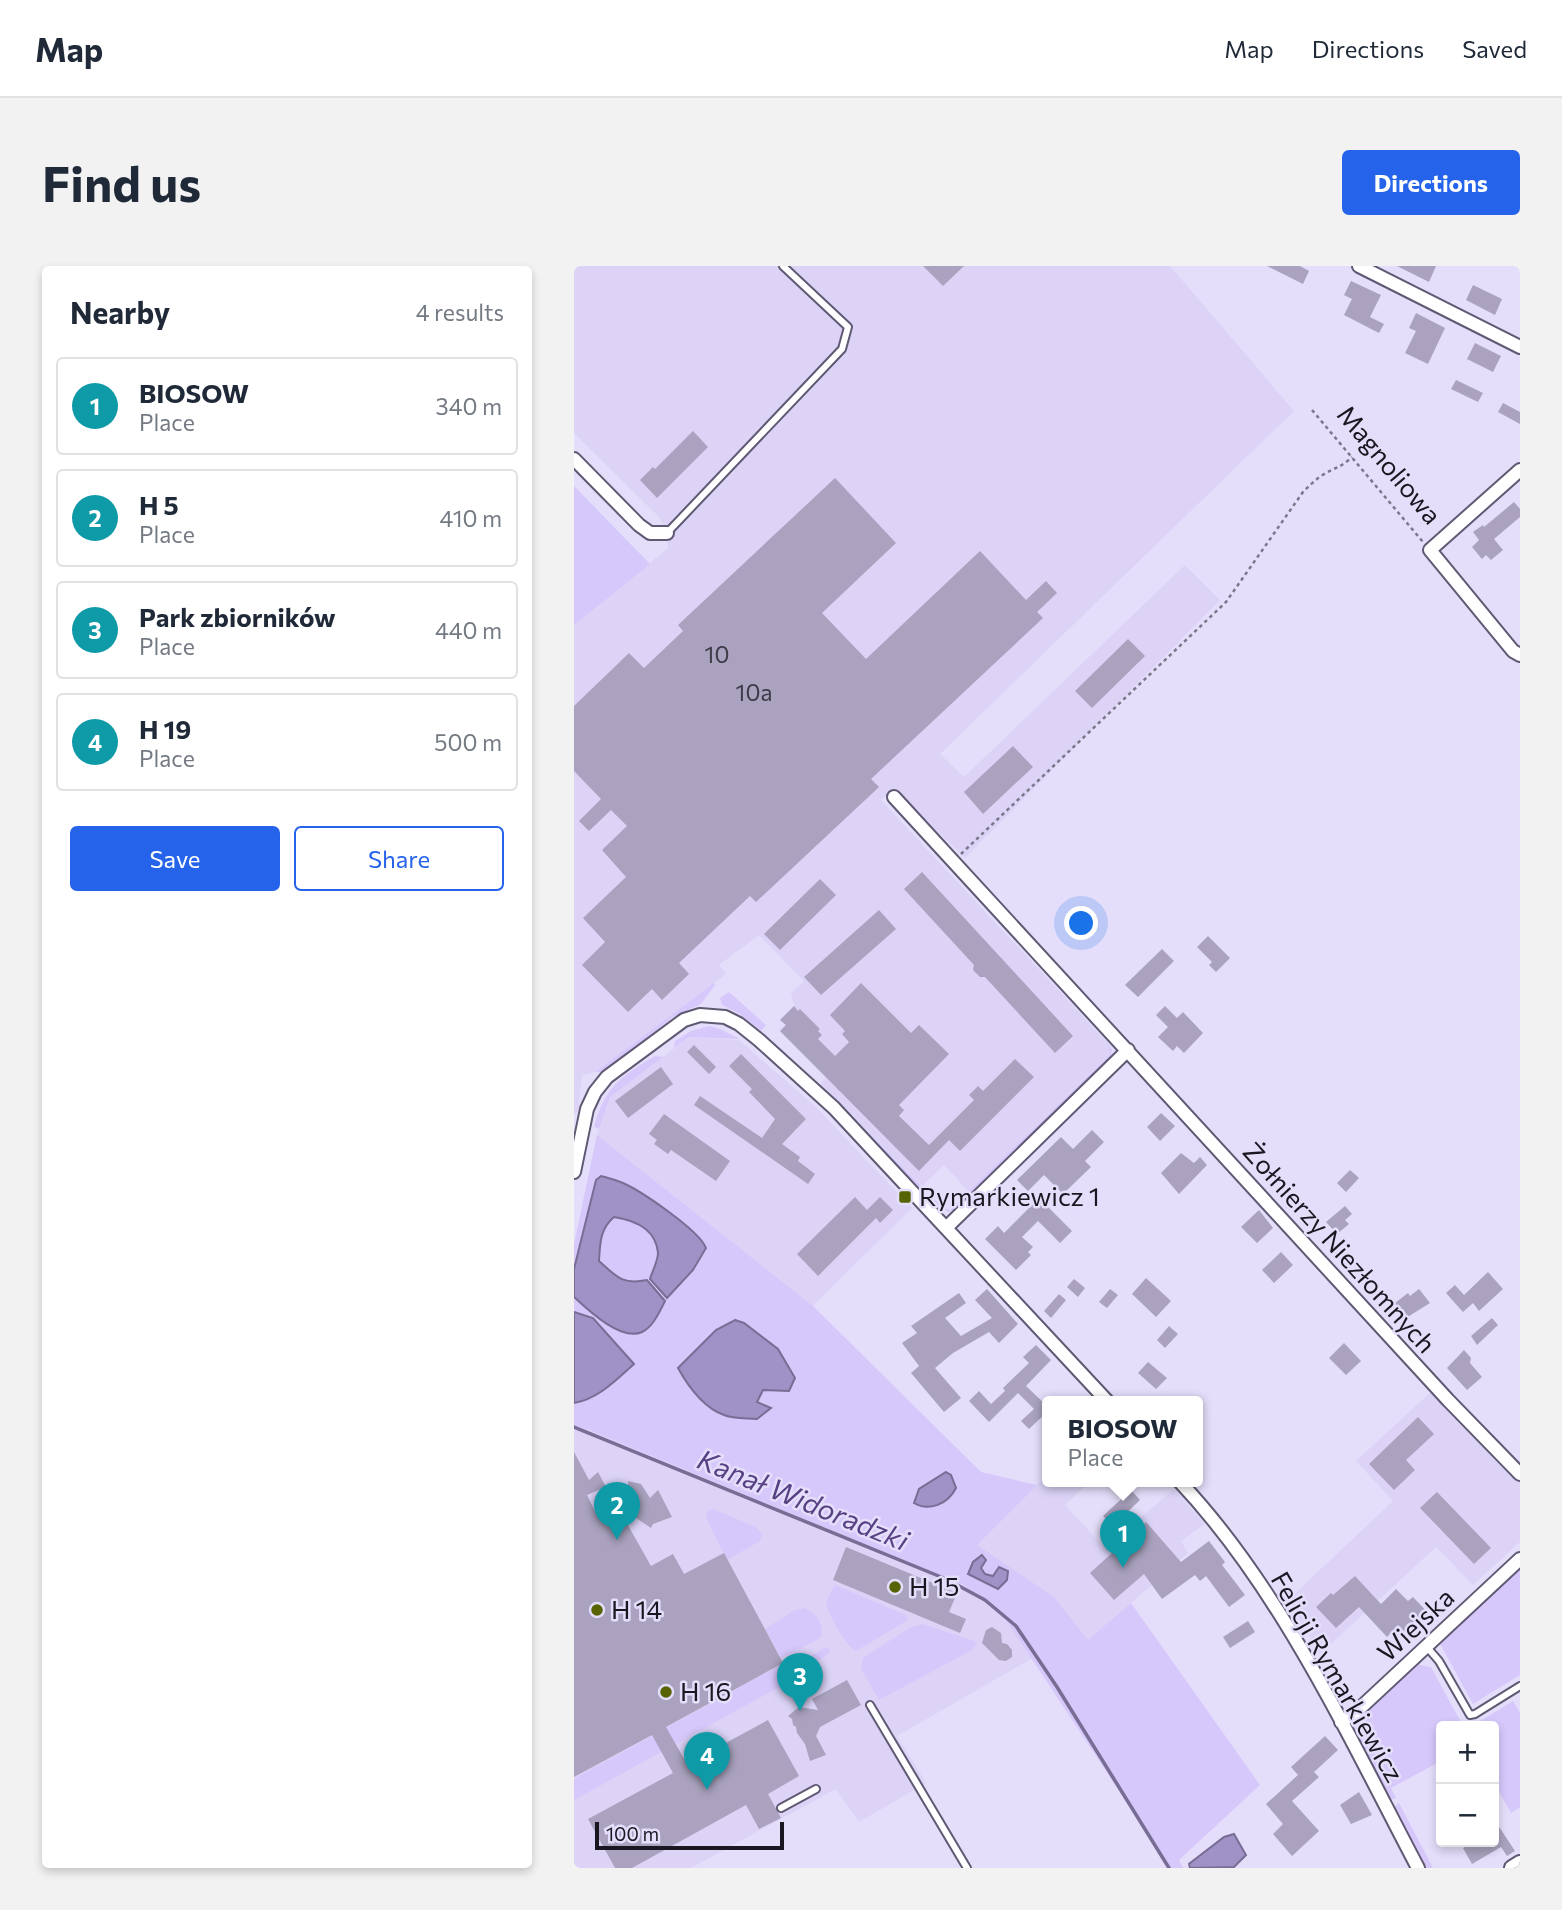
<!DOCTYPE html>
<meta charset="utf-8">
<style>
:root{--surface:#fff;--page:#f2f2f3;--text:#1f2937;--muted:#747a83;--line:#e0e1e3;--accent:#2563eb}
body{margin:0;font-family:Commissioner,sans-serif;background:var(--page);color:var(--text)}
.controls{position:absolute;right:21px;bottom:21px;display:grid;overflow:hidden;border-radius:7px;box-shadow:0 4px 10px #0003}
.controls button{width:63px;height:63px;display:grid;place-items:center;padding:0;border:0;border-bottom:2px solid var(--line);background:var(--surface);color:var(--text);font:35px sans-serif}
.scale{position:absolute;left:21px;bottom:18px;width:189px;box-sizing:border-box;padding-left:7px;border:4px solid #1a1721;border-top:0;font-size:19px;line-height:24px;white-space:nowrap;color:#1a1721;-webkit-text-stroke:5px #e5defb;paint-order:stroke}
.you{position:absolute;left:508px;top:658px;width:24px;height:24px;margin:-18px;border:5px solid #fff;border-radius:50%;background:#1a73e8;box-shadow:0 0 0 10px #1a73e833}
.badge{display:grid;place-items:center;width:46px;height:46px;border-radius:50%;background:var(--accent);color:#fff;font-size:23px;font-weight:700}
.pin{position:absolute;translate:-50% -58px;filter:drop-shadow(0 2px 4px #0008)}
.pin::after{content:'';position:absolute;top:37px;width:24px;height:21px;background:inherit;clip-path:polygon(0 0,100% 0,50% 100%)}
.popup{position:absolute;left:468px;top:1130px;width:161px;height:91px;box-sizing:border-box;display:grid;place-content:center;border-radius:7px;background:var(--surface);filter:drop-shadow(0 2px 5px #0005);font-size:23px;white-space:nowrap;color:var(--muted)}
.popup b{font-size:26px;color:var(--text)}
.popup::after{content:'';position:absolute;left:50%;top:100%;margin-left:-14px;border:14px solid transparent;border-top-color:var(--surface)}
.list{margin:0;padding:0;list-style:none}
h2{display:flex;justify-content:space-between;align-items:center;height:91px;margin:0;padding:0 28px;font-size:30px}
h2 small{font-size:23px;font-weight:400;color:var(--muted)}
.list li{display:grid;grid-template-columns:46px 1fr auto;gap:21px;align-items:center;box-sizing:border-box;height:98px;margin:0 14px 14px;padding:0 14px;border:2px solid var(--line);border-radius:7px}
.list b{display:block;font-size:26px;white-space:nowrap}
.list p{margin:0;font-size:23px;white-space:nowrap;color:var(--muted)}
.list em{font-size:23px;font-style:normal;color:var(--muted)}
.actions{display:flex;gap:14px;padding:21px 28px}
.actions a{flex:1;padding:16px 0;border:2px solid var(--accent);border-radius:7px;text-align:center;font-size:24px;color:var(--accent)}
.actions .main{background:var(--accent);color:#fff}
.map{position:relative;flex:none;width:946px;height:1602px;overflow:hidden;border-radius:7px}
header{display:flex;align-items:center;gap:42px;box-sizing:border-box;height:98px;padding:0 35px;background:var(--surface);border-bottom:2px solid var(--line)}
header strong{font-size:33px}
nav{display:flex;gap:38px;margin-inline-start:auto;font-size:24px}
.intro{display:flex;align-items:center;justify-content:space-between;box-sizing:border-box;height:168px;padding:0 42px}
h1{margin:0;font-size:49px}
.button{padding:18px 32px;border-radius:7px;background:var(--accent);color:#fff;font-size:24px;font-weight:700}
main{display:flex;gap:42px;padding:0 42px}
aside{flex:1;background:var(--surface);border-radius:7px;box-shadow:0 4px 10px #0003}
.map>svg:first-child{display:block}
</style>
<header>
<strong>Map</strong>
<nav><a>Map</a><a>Directions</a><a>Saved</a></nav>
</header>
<div class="intro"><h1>Find us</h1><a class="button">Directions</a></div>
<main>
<aside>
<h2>Nearby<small>4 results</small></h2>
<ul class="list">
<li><span class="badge" style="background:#0f9aa8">1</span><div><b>BIOSOW</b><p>Place</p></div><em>340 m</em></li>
<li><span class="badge" style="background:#0f9aa8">2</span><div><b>H 5</b><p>Place</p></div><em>410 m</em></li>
<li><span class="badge" style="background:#0f9aa8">3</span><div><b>Park zbiorników</b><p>Place</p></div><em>440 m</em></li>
<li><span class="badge" style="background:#0f9aa8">4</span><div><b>H 19</b><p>Place</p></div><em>500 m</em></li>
</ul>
<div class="actions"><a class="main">Save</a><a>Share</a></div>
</aside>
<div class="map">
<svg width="946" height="1602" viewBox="0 0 946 1602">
<rect width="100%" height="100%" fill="#e5defb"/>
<path fill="#dcd3f7" d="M0,0H596L720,145L366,488L390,511L611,299L646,334L391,592L319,523L307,534L492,732L533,776L537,786L395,926L370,899L348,920L246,818L252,811L206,765L211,759L206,754L220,740L217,727L230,715L185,669L145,699L152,708L21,806L8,809L4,845L0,848V359L94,282L93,267L86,252L0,167Z
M115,771L165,774L242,841L338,942L239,1040L23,869L36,831Z
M859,1124L946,1215V1276L899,1319L862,1281L746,1388L714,1334L819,1235L782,1195Z
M0,1161L13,1163L391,1320L432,1354L459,1392L323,1470L352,1517L285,1556L262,1523L117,1602H0Z
M474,1208V1216H515L491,1239L531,1282L600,1223L631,1258L607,1275L614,1287L514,1375L480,1331L402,1279Z"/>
<path fill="#d6c8fb" d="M0,220L76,298L0,359Z
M140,717L141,719L127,738L99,751L30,806H21Z
M155,726L192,759L187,765L166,748L148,739L146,732Z
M135,760L146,763L166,773L115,771L100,782L101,775L117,765Z
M533,776L538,784L536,792L380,943L374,946L363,938L361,940L359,932L370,942L376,944L534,790L536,786Z
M81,790L89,791L36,831L25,863L20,861C31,821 46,811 81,790Z
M246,818L351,924L341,919L245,820Z
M23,869L239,1040L407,1206L463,1219L403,1279L480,1331L514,1374L557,1337L686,1519L605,1594L609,1602H596L432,1354L391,1320L13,1163L0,1161V978Z
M139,1243L182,1261L188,1268L186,1275L153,1294L132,1251L135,1244Z
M946,1301V1409L899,1438L865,1376Z
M261,1319L332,1349L334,1354L282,1385C273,1381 251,1345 253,1335C254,1330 258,1324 261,1319Z
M230,1342C243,1347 248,1356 248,1369L243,1374L207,1392L191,1363L221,1344Z
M349,1358L403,1376L398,1384L305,1434L287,1402L289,1392L337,1361Z
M252,1381L256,1383L255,1387L225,1410L0,1534V1513L210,1397L213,1404Z
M844,1395L846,1399L857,1401L889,1460H867V1495L817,1522L822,1532L815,1534L780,1467C782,1444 827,1412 844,1395Z
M939,1435L946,1447V1541L937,1547L920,1516V1460H898Z
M825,1537L856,1596L859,1602H851L820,1546L821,1540Z"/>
<path fill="#a092c6" stroke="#786d94" stroke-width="2" d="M27,910C34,912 42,914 49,917C67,925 125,964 132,982L119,1004L93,1032L76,1013C78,1006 84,995 84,987C82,963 60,954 40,951C26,963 26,977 25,995C43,1011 48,1019 73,1014L91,1035C86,1045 79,1061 68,1066C47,1076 13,1043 0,1031V1003L22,914Z
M0,1046L19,1052L60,1098C42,1114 24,1133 0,1137Z
M161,1054L170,1057L204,1083L221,1112L215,1125L189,1124L183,1136L197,1142L183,1153C173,1152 159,1153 150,1149C130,1142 114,1120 104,1102L142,1064Z
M372,1206L377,1209L382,1222C374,1238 355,1246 340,1237L345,1223Z
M408,1289L412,1294L407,1302L411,1308L419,1310L425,1301L434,1305L433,1314L424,1323L394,1308L399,1296Z
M660,1568L672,1589L660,1601L616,1602L615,1598L650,1571Z"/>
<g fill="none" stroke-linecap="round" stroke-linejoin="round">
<path stroke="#786d94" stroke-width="3.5" d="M0,1161L372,1313L411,1334L442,1360L483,1421L595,1602"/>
</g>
<path fill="#aaa2be" d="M349,0H390L369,20Z
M693,0H726L735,5L729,18Z
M823,0H862L855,16Z
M777,15L807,29L796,51L810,58L805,67L770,49L778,33L770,29Z
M899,19L928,33L921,49L892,34Z
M842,47L871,62L854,98L831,87L842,65L835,62Z
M901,77L927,90L919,106L893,93Z
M882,114L909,127L904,136L877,123Z
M929,137L946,146V158L924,146Z
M119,165L134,181L83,232L66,214L79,201L81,203Z
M261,212L322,277L248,347L292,393L406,285L452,334L472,315L483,327L463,346L469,352L297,513L305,521L182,636L176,630L105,697L115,708L88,734L78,723L54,746L8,699L31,676L9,652L52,611L28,584L53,560L37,544L15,565L5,555L27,533L0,505V440L55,387L70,402L109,365L104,359Z
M940,236L946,243V251L920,273L929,284L917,294L912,289L908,293L898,281L905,274L899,266L909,259L910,261Z
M554,373L571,390L518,442L501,425Z
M439,480L459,501L409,548L390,526Z
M348,606L499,770L481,787L411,711H406L399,704L400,699L330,623Z
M246,613L262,629L206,684L190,668Z
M305,644L322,663L247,729L230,711Z
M634,670L656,692L642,706L635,699L638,696L623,681Z
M588,683L600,695L564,731L551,719Z
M287,717L337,767L345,759L375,788L325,839L330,844L325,850L355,879L400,834L395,829L404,820L409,825L441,793L460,811L386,885L375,874L345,905L206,765L212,759L206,754L220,740L224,745L226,743L246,763L244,765L248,769L244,773L261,790L275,776L268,768L271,765L256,749Z
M591,740L603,752L609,746L629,767L610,787L603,780L599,785L584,771L594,761L582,749Z
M120,779L142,801L135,808L113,786Z
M167,788L232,853L208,878L226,891L224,895L241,908L234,918L120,839L126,830L188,872L201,853L175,826L178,823L155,800Z
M87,801L99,818L54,852L41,835Z
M587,847L601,860L586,875L573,861Z
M90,848L156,895L142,915L97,884L94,888L80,878L83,874L75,868Z
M518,864L530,876L511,895L517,901L489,928L470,909L454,925L443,914L487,871L499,883Z
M607,887L620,897L626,891L633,899L605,928L587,907Z
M776,904L785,912L772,926L763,917Z
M281,931L293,944L306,931L319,944L306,957L302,952L244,1010L223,988Z
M465,932L498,965L486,977L464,955L448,971L459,981L454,986L457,989L442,1004L411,973L424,960L430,967Z
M771,940L778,948L771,954L775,958L763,968L752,956Z
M685,944L699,962L683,977L667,961Z
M707,986L719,999L700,1017L688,1004Z
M914,1006L929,1023L905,1045L899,1037L889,1046L872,1027L881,1019L890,1029Z
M572,1012L597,1035L582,1051L558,1028Z
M500,1013L511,1022L504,1031L493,1021Z
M413,1023L444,1058L425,1077L415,1066L379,1087L361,1102L387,1132L370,1146L337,1107L345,1100L328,1077L343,1067L337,1060L385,1027L392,1037L371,1052L387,1070L418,1052L401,1034Z
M536,1023L544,1029L533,1042L525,1036Z
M845,1023L856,1037L832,1052L821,1037L834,1027L836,1030Z
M485,1028L492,1034L477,1052L470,1045Z
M918,1052L924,1059L903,1079L897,1070Z
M595,1060L604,1068L591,1082L583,1074Z
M770,1077L787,1095L772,1109L755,1092Z
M462,1079L477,1094L452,1120L474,1141V1145L455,1163L447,1155L460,1143L444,1127L415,1156L395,1135L405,1125L417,1138L431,1125L429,1122L455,1097L449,1091Z
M890,1084L897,1092L896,1097L908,1111L893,1124L873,1102Z
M574,1096L593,1112L582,1123L564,1107Z
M844,1151L860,1168L832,1194L841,1204L820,1224L795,1198Z
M0,1186L15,1214L24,1206L32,1221L13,1229L23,1249L42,1238L77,1300L99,1288L110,1308L150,1287L209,1397L92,1461L113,1498L194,1454L225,1510L194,1528L207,1552L185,1563L172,1539L58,1602H41L14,1553L99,1507L78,1469L0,1511Z
M54,1215L67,1218L76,1232L84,1224L98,1251L79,1258L77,1262L53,1246L52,1233L55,1231Z
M557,1224L566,1234L539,1260L529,1250Z
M863,1226L917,1282L900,1298L846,1242Z
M572,1256L607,1296L635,1275L651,1296L648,1299L671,1329L655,1341L632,1310L626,1315L621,1309L588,1333L570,1308L540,1334L516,1307Z
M272,1281L383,1327L375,1346L392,1353L386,1367L259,1314Z
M781,1310L807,1338L822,1323L834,1335L839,1331L855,1348L833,1368L824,1359L813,1371L785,1341L762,1362L742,1341L757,1327L759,1329Z
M674,1355L681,1366L656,1382L649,1371Z
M418,1361L427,1367L428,1377L433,1378L438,1384V1391L432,1395L425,1394L408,1377L412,1364Z
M273,1414L287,1439L246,1461L242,1470L252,1489L236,1495L231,1478L223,1467L222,1461L219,1459L218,1453L214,1450L225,1441L244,1444L238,1433Z
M751,1470L764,1484L740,1506L745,1511L718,1535L745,1565L718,1590L699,1568L709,1558L692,1538L724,1509L717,1501Z
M785,1526L798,1549L777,1558L766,1539Z
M920,1553L941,1585L933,1590L927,1581L898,1598L889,1582L900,1576H920Z"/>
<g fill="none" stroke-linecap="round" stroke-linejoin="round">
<defs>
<path id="service" d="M93,267L268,83L274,61L209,0
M852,1380L865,1395L896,1449L901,1448L946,1420
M296,1439L393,1602
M207,1542L242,1523"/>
<path id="minor" d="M785,0L946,81
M0,193L65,259L76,267H93
M946,204L856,284L939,385L946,389
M320,531L874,1134L946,1208
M0,906L13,843L21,826L33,811L110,754L126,749L151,751L165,758L185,774L260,842L534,1136
M373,961L554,784
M606,1216C707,1323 776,1473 844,1602
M767,1456L783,1445L946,1293"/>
<path id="tertiary" d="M938,1602L946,1597"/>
</defs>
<use href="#service" stroke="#605973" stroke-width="10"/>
<use href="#minor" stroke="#605973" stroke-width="16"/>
<use href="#tertiary" stroke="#605973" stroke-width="18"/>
<path stroke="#7c778a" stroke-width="2.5" stroke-dasharray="3.5 3.5" stroke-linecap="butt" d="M738,144L849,276
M387,588L652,336L729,226C736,219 743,212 752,207C764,200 766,202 778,191"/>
<use href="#service" stroke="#fff" stroke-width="6"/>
<use href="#minor" stroke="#fff" stroke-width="12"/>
<use href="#tertiary" stroke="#fff" stroke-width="14"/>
</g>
<g fill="#586303" stroke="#e5defb" stroke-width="2.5">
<rect x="324" y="924" width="14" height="14" rx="3.5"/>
<circle cx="321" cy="1321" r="7"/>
<circle cx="23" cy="1344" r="7"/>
<circle cx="92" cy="1426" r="7"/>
</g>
<g text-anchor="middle" stroke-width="5" stroke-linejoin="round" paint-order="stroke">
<g font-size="23" fill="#3e3a48">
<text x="143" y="397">10</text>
<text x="180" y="435">10a</text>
</g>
<g font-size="26" fill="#1a1721" stroke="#e5defb">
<text transform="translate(815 199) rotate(50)" y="9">Magnoliowa</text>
<text transform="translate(765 982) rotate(48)" y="9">Żołnierzy Niezłomnych</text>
<text transform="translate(842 1359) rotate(-43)" y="9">Wiejska</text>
<text transform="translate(763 1411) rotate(60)" y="9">Felicji Rymarkiewicz</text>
</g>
<g font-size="26" fill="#1a1721" stroke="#e5defb" text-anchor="start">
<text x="345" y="940">Rymarkiewicz 1</text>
<text x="335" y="1330">H 15</text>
<text x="37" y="1353">H 14</text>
<text x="106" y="1435">H 16</text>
</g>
<g font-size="28" font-style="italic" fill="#574183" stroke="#e5defb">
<text transform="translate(229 1234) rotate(22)" y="10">Kanał Widoradzki</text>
</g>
</g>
</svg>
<div class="controls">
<button>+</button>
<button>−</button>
</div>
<div class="scale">100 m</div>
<div class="you"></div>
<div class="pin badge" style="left:549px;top:1302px;background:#0f9aa8">1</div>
<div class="popup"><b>BIOSOW</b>Place</div>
<div class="pin badge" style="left:43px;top:1274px;background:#0f9aa8">2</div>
<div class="pin badge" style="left:226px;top:1445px;background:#0f9aa8">3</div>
<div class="pin badge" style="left:133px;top:1524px;background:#0f9aa8">4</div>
</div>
</main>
